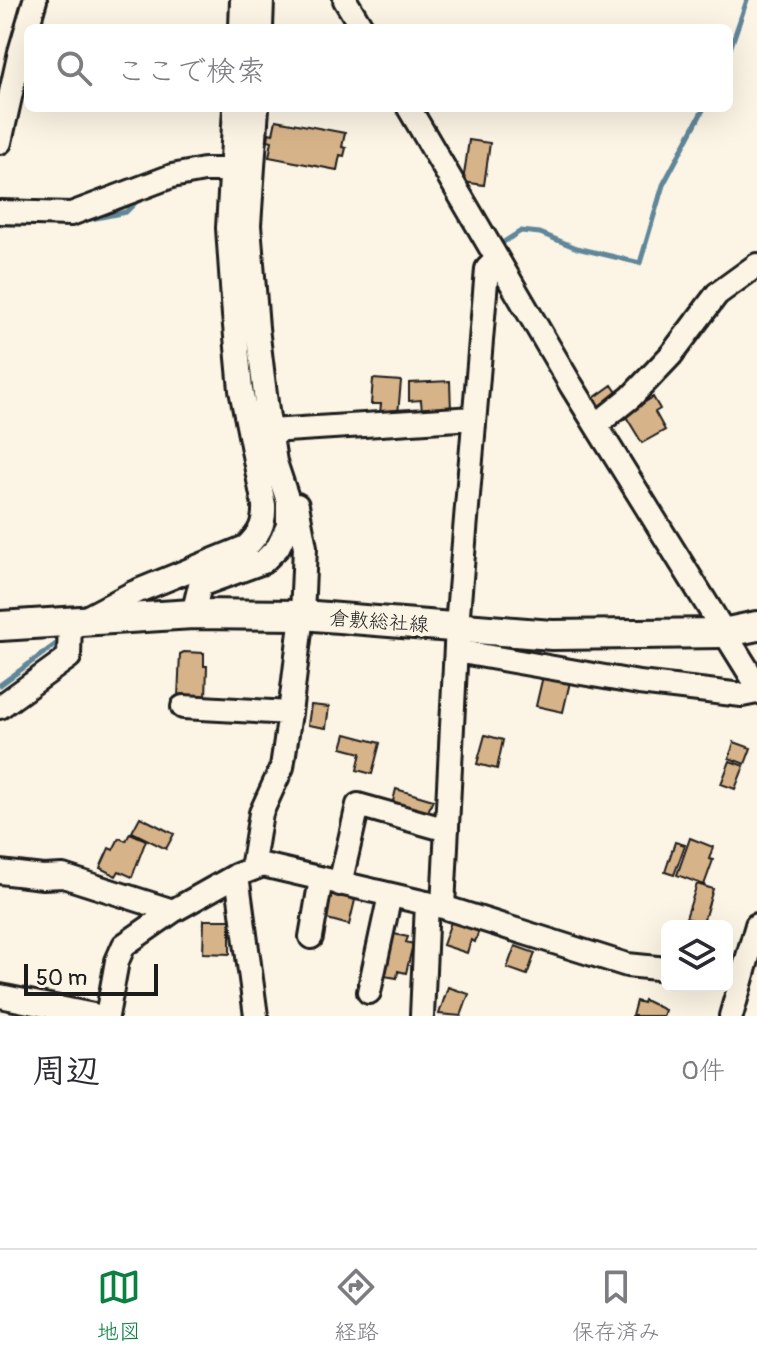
<!DOCTYPE html>
<html lang="ja">
<meta charset="utf-8">
<style>
:root{--surface:#fff;--page:#f7f7f7;--text:#2b2b33;--muted:#7c7c81;--line:#e1e1e2;--accent:#0b8043}
body{margin:0;font-family:Pangolin,"Klee One",sans-serif;background:var(--page);color:var(--text)}
.controls{position:absolute;right:24px;bottom:24px;display:grid;overflow:hidden;border-radius:12px;box-shadow:0 8px 32px #0002}
.controls button{width:72px;height:72px;display:grid;place-items:center;padding:0;border:0;border-bottom:2px solid var(--line);background:var(--surface);color:var(--text);font:40px sans-serif}
.scale{position:absolute;left:24px;bottom:20px;width:134px;box-sizing:border-box;padding-left:8px;border:4px solid #1c1c1c;border-top:0;font-size:22px;line-height:28px;white-space:nowrap;color:#1c1c1c;-webkit-text-stroke:6px #fcf5e5;paint-order:stroke}
.list{margin:0;padding:0;list-style:none}
h2{display:flex;justify-content:space-between;align-items:center;height:104px;margin:0;padding:0 32px;font-size:34px}
h2 small{font-size:26px;font-weight:400;color:var(--muted)}
.icon{flex:none;width:44px;height:44px;fill:none;stroke:currentColor;stroke-width:2;stroke-linecap:round;stroke-linejoin:round}
.map{position:relative;flex:none;width:757px;height:1016px;overflow:hidden}
.search{position:absolute;background:var(--surface);box-shadow:0 8px 32px #0002;left:24px;right:24px;top:24px;height:88px;display:flex;align-items:center;gap:20px;box-sizing:border-box;padding:0 28px;border-radius:12px;color:var(--muted);font-size:30px}
.sheet{height:232px;background:var(--surface)}
nav{display:flex;justify-content:space-around;align-items:center;box-sizing:border-box;height:112px;border-top:2px solid var(--line);background:var(--surface);font-size:22px;color:var(--muted)}
nav a{display:grid;justify-items:center;gap:4px}
nav .on{color:var(--accent)}
.map>svg:first-child{display:block}
</style>
<div class="map">
<svg width="757" height="1016" viewBox="0 0 757 1016">
<rect width="100%" height="100%" fill="#fcf5e5"/>
<filter id="ink" filterUnits="userSpaceOnUse"><feTurbulence type="fractalNoise" baseFrequency=".0125" numOctaves="2"/><feDisplacementMap in="SourceGraphic" scale="16" xChannelSelector="R" yChannelSelector="G"/><feConvolveMatrix kernelMatrix="1 2 1 2 8 2 1 2 1" color-interpolation-filters="sRGB"/></filter>
<g filter="url(#ink)">
<g fill="none" stroke-linecap="round" stroke-linejoin="round">
<path stroke="#5e8699" stroke-width="5" d="M729,52L747,0
M81,221L126,212L140,198
M0,224H63
M499,245L521,231L540,233L577,248L640,263L663,185L704,108
M0,685L56,644"/>
</g>
<path fill="#d7b389" stroke="#1c1c1c" stroke-width="2" d="M276,120L345,133L342,147L346,148L344,156L340,155L337,170L269,157L272,141L268,140L269,133L273,134Z
M469,140L490,143L484,185L463,182Z
M373,379L401,381L398,414L380,413L381,404H371Z
M450,381L451,411L422,412L421,400L409,401V383Z
M612,385L623,401L603,416L591,400Z
M653,397L660,409L655,412L665,430L642,443L622,410L633,403L636,408Z
M184,652L204,653V666H207L206,698L178,697L180,654Z
M543,676L570,682L563,712L536,706Z
M311,705L329,707L326,728L308,725Z
M346,734L380,743L372,774L357,770L361,753L342,748Z
M485,735L503,740L497,769L477,764Z
M734,742L751,748L745,764L729,758Z
M730,761L744,766L735,789L721,784Z
M396,789L433,800L427,814L392,805Z
M140,817L174,834L166,849L132,832Z
M130,833L146,840L132,877L119,871L116,876L100,868L109,848L113,850L119,838L126,841Z
M690,838L713,847L709,859L713,860L704,885L677,875Z
M675,842L685,845L674,875L665,872Z
M697,884L713,889L703,923L686,918Z
M328,888L356,896L349,925L320,917Z
M452,919L480,927L475,942L471,940L467,953L443,945Z
M204,920H230V954L203,953Z
M394,934L408,937L406,942L413,944L406,973L398,971L397,978L384,976Z
M515,946L535,953L527,975L507,968Z
M448,987L469,994L461,1016L439,1014Z
M644,1000L665,1010L663,1016H632L636,1001L643,1003Z"/>
<g fill="none" stroke-linecap="round" stroke-linejoin="round">
<defs>
<path id="minor" d="M345,0L362,28
M241,28L242,0
M261,28L262,0
M409,108L571,385L757,685
M0,142L20,52L35,0
M0,212L71,214L172,176L204,170H243
M596,425L631,397L671,355L717,294L757,265
M270,431L474,418
M193,614L200,585L263,562L278,547L288,526V501L275,462L267,411L257,328L249,225L257,108
M84,619L133,593L246,547C259,534 265,525 264,505L241,390L234,315L228,228L235,108
M456,651L639,683L742,695L757,692
M0,707L69,657L70,620
M183,707L290,713
M252,869L261,813L282,767L290,713L302,615L305,547L297,505
M0,872L43,877L63,876L173,911
M237,875L256,1016
M340,884L358,805L447,830
M443,907L457,626L487,269L497,259
M311,937L321,879
M369,992L390,895
M0,996L98,1016
M107,1016L117,961L124,945L173,911L237,875L263,865L443,907L627,965L667,969
M422,1016L427,903
M731,1016L757,925"/>
<path id="major" d="M0,626L193,614L302,615L552,635L723,633L757,626"/>
</defs>
<use href="#minor" stroke="#1c1c1c" stroke-width="28"/>
<use href="#major" stroke="#1c1c1c" stroke-width="34"/>
<use href="#minor" stroke="#fcf5e5" stroke-width="22"/>
<use href="#major" stroke="#fcf5e5" stroke-width="28"/>
</g>
</g>
<g text-anchor="middle" stroke-width="8" stroke-linejoin="round" paint-order="stroke">
<g font-size="20" fill="#1c1c1c" stroke="#fcf5e5">
<text transform="translate(379 621) rotate(4)" y="7">倉敷総社線</text>
</g>
</g>
</svg>
<div class="controls">
<button><svg class="icon" aria-label="layers" viewBox="0 0 24 24"><path d="M12 4l9 5-9 5-9-5zM3 14l9 5 9-5"/></svg></button>
</div>
<div class="scale">50 m</div>
<div class="search"><svg class="icon" aria-label="search" viewBox="0 0 24 24"><circle cx="10" cy="10" r="6"/><path d="M15 15l6 6"/></svg>ここで検索</div>
</div>
<section class="sheet">
<h2>周辺<small>0件</small></h2>
<ul class="list">
</ul>
</section>
<nav>
<a class="on"><svg class="icon" aria-label="map" viewBox="0 0 24 24"><path d="M3 6l6-2 6 2 6-2v14l-6 2-6-2-6 2zM9 4v14M15 6v14"/></svg>地図</a>
<a><svg class="icon" aria-label="directions" viewBox="0 0 24 24"><path d="M12 3l9 9-9 9-9-9zM9 14v-3h6M13 9l2 2-2 2"/></svg>経路</a>
<a><svg class="icon" aria-label="saved" viewBox="0 0 24 24"><path d="M7 4h10v16l-5-4-5 4z"/></svg>保存済み</a>
</nav>
